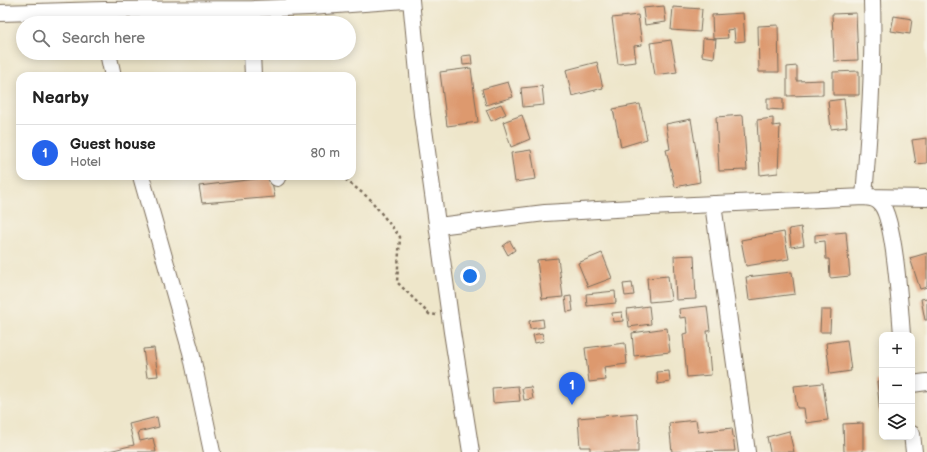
<!DOCTYPE html>
<meta charset="utf-8">
<style>
:root{--surface:#fff;--page:#f2f2f2;--text:#222;--muted:#767676;--line:#e0e0e0;--accent:#2563eb}
body{margin:0;font-family:"Balsamiq Sans",sans-serif;background:var(--page);color:var(--text)}
.controls{position:absolute;right:12px;bottom:12px;display:grid;overflow:hidden;border-radius:8px;box-shadow:0 2px 10px #0003}
.controls button{width:36px;height:36px;display:grid;place-items:center;padding:0;border:0;border-bottom:1px solid var(--line);background:var(--surface);color:var(--text);font:20px sans-serif}
.you{position:absolute;left:470px;top:276px;width:14px;height:14px;margin:-10px;border:3px solid #fff;border-radius:50%;background:#1a73e8;box-shadow:0 0 0 6px #1a73e833}
.badge{display:grid;place-items:center;width:26px;height:26px;border-radius:50%;background:var(--accent);color:#fff;font-size:13px;font-weight:700}
.pin{position:absolute;translate:-50% -33px;filter:drop-shadow(0 1px 2px #0008)}
.pin::after{content:'';position:absolute;top:21px;width:14px;height:12px;background:inherit;clip-path:polygon(0 0,100% 0,50% 100%)}
.list{margin:0;padding:0;list-style:none}
h2{display:flex;justify-content:space-between;align-items:center;height:52px;margin:0;padding:0 16px;font-size:17px}
h2 small{font-size:13px;font-weight:400;color:var(--muted)}
.list li{display:grid;grid-template-columns:26px 1fr auto;gap:12px;align-items:center;box-sizing:border-box;height:56px;padding:0 16px;border-top:1px solid var(--line)}
.list b{display:block;font-size:15px;white-space:nowrap}
.list p{margin:0;font-size:13px;white-space:nowrap;color:var(--muted)}
.list em{font-size:13px;font-style:normal;color:var(--muted)}
.icon{flex:none;width:22px;height:22px;fill:none;stroke:currentColor;stroke-width:2;stroke-linecap:round;stroke-linejoin:round}
.map{position:relative;flex:none;width:927px;height:452px;overflow:hidden}
.search{position:absolute;background:var(--surface);box-shadow:0 2px 10px #0003;left:16px;top:16px;width:340px;height:44px;display:flex;align-items:center;gap:10px;box-sizing:border-box;padding:0 14px;border-radius:22px;color:var(--muted);font-size:15px}
.panel{position:absolute;background:var(--surface);box-shadow:0 2px 10px #0003;left:16px;top:72px;width:340px;height:108px;border-radius:12px}
.map>svg:first-child{display:block}
</style>
<div class="map">
<svg width="927" height="452" viewBox="0 0 927 452">
<rect width="100%" height="100%" fill="#f7f3e8"/>
<filter id="ink" filterUnits="userSpaceOnUse"><feTurbulence type="fractalNoise" baseFrequency=".025" numOctaves="2"/><feDisplacementMap in="SourceGraphic" scale="8" xChannelSelector="R" yChannelSelector="G"/><feConvolveMatrix kernelMatrix="1 2 1 2 8 2 1 2 1" color-interpolation-filters="sRGB"/></filter>
<filter id="wash" filterUnits="userSpaceOnUse"><feTurbulence type="fractalNoise" baseFrequency=".012" numOctaves="4" result="noise"/><feDisplacementMap in="SourceGraphic" scale="16" xChannelSelector="R" yChannelSelector="G"/><feGaussianBlur stdDeviation="0.9" result="paint"/><feColorMatrix in="noise" values="0 0 0 0 0 0 0 0 0 0 0 0 0 0 0 0 0 1.4 0 .05"/><feComposite in="paint" operator="in"/></filter>
<g filter="url(#wash)">
<rect width="100%" height="100%" fill="#eee6ca"/>
<g id="blocks">
<path fill="#dd996e" d="M664,6L666,22L645,25L643,8Z
M673,7L702,9L700,32L671,30Z
M743,13L745,41L735,42L734,29L727,30L728,38L713,39L712,15Z
M856,13L858,60L834,61L832,14Z
M638,15L642,45L634,46L636,62L618,64L612,18Z
M894,16L912,19L910,34L891,31Z
M778,25L779,72H759L758,26Z
M703,38L716,39L714,58L702,56Z
M671,40L677,72L655,75L650,43Z
M471,55L472,64L463,65L462,56Z
M597,62L603,88L572,96L566,70Z
M797,66V81L823,80V95L787,96V67Z
M471,68L478,122L447,126L440,72Z
M859,71V95H833V72Z
M508,82L513,97L486,105L482,89Z
M542,86L544,105L523,107L521,88Z
M767,98H783V110L767,109Z
M844,99L847,127L831,129L828,101Z
M501,104L506,114L491,121L486,110Z
M640,104L647,139L621,147L613,109Z
M522,115L530,139L511,147L503,122Z
M743,115L747,170L719,171L716,117Z
M773,118V126L780,125L778,173L760,175L757,120Z
M691,119L696,150L700,182L675,187L666,150L670,149L666,124Z
M927,138V163L916,164L912,140Z
M531,150L536,179L515,182L511,153Z
M271,177L275,197L202,203L199,186Z
M801,227L804,245L791,247L789,229Z
M784,232L789,259L746,266L741,240Z
M846,232L850,276L830,278L829,259H826L825,241L815,242V235Z
M510,241L515,250L508,255L503,246Z
M602,253L612,278L588,287L578,263Z
M927,253V287L920,289L910,258Z
M694,255L696,299L676,300L674,256Z
M558,258L563,297L542,299L537,260Z
M792,272L795,294L749,300L746,277Z
M668,276L671,300L649,302L647,278Z
M632,283L634,295L625,296L623,284Z
M615,291L616,303L587,306L586,294Z
M571,296L573,311L567,312L565,297Z
M927,298V320H925L921,299Z
M649,306L651,324L629,327L627,309Z
M707,306L710,331H707L711,375L687,377L683,334L688,333L686,317L680,318L679,309Z
M821,310H831L830,332H820Z
M622,312L623,321L613,322L612,313Z
M543,319L544,327L530,329L529,321Z
M667,328L670,352L634,356L632,333Z
M542,333L544,341L535,343L533,335Z
M847,340L851,371L830,374L826,343Z
M625,343L627,364L604,367L606,380L589,382L585,348Z
M154,348L158,376L147,377L143,349Z
M669,371L670,382L658,384L657,372Z
M877,381H882V414H880Z
M823,383L828,420L806,423L804,408H797L794,386Z
M518,386L520,401L493,403L492,388Z
M531,387L533,399L524,400L522,388Z
M637,413L639,443H638V452H590V447H580L578,418Z
M157,417L159,427L138,432L140,441L153,438L156,452H105L134,445L129,424Z
M696,420L698,432L732,428L735,451L672,452L669,423Z
M863,423V452H844L843,424Z
M789,431L794,452H770L767,437Z"/>
</g>
</g>
<g filter="url(#ink)">
<use href="#blocks" fill-opacity="0" stroke="#7a6c5a" stroke-width="1"/>
<g fill="none" stroke-linecap="round" stroke-linejoin="round">
<defs>
<path id="minor" d="M411,0L422,115L452,332L471,452
M872,0C874,66 869,132 864,197C871,198 876,198 881,204C895,221 900,309 902,335
M0,13L105,10L253,9L310,7L405,0
M253,23V9
M108,53L113,76
M252,53L253,76
M141,176L191,352L212,452
M276,176L277,178
M713,204L747,452
M438,226L545,213L650,207L864,197L927,198
M912,384L927,382
M912,434L914,452"/>
</defs>
<use href="#minor" stroke="#7a6c5a" stroke-width="18"/>
<path stroke="#7a6c5a" stroke-width="2.5" stroke-dasharray="3 3" stroke-linecap="butt" d="M341,176L370,199L400,237L397,282L429,314L436,315"/>
<use href="#minor" stroke="#fff" stroke-width="16"/>
</g>
</g>
</svg>
<div class="controls">
<button>+</button>
<button>−</button>
<button><svg class="icon" aria-label="layers" viewBox="0 0 24 24"><path d="M12 4l9 5-9 5-9-5zM3 14l9 5 9-5"/></svg></button>
</div>
<div class="you"></div>
<div class="pin badge" style="left:572px;top:405px">1</div>
<div class="search"><svg class="icon" aria-label="search" viewBox="0 0 24 24"><circle cx="10" cy="10" r="6"/><path d="M15 15l6 6"/></svg>Search here</div>
<section class="panel">
<h2>Nearby<small></small></h2>
<ul class="list">
<li><span class="badge">1</span><div><b>Guest house</b><p>Hotel</p></div><em>80 m</em></li>
</ul>
</section>
</div>
